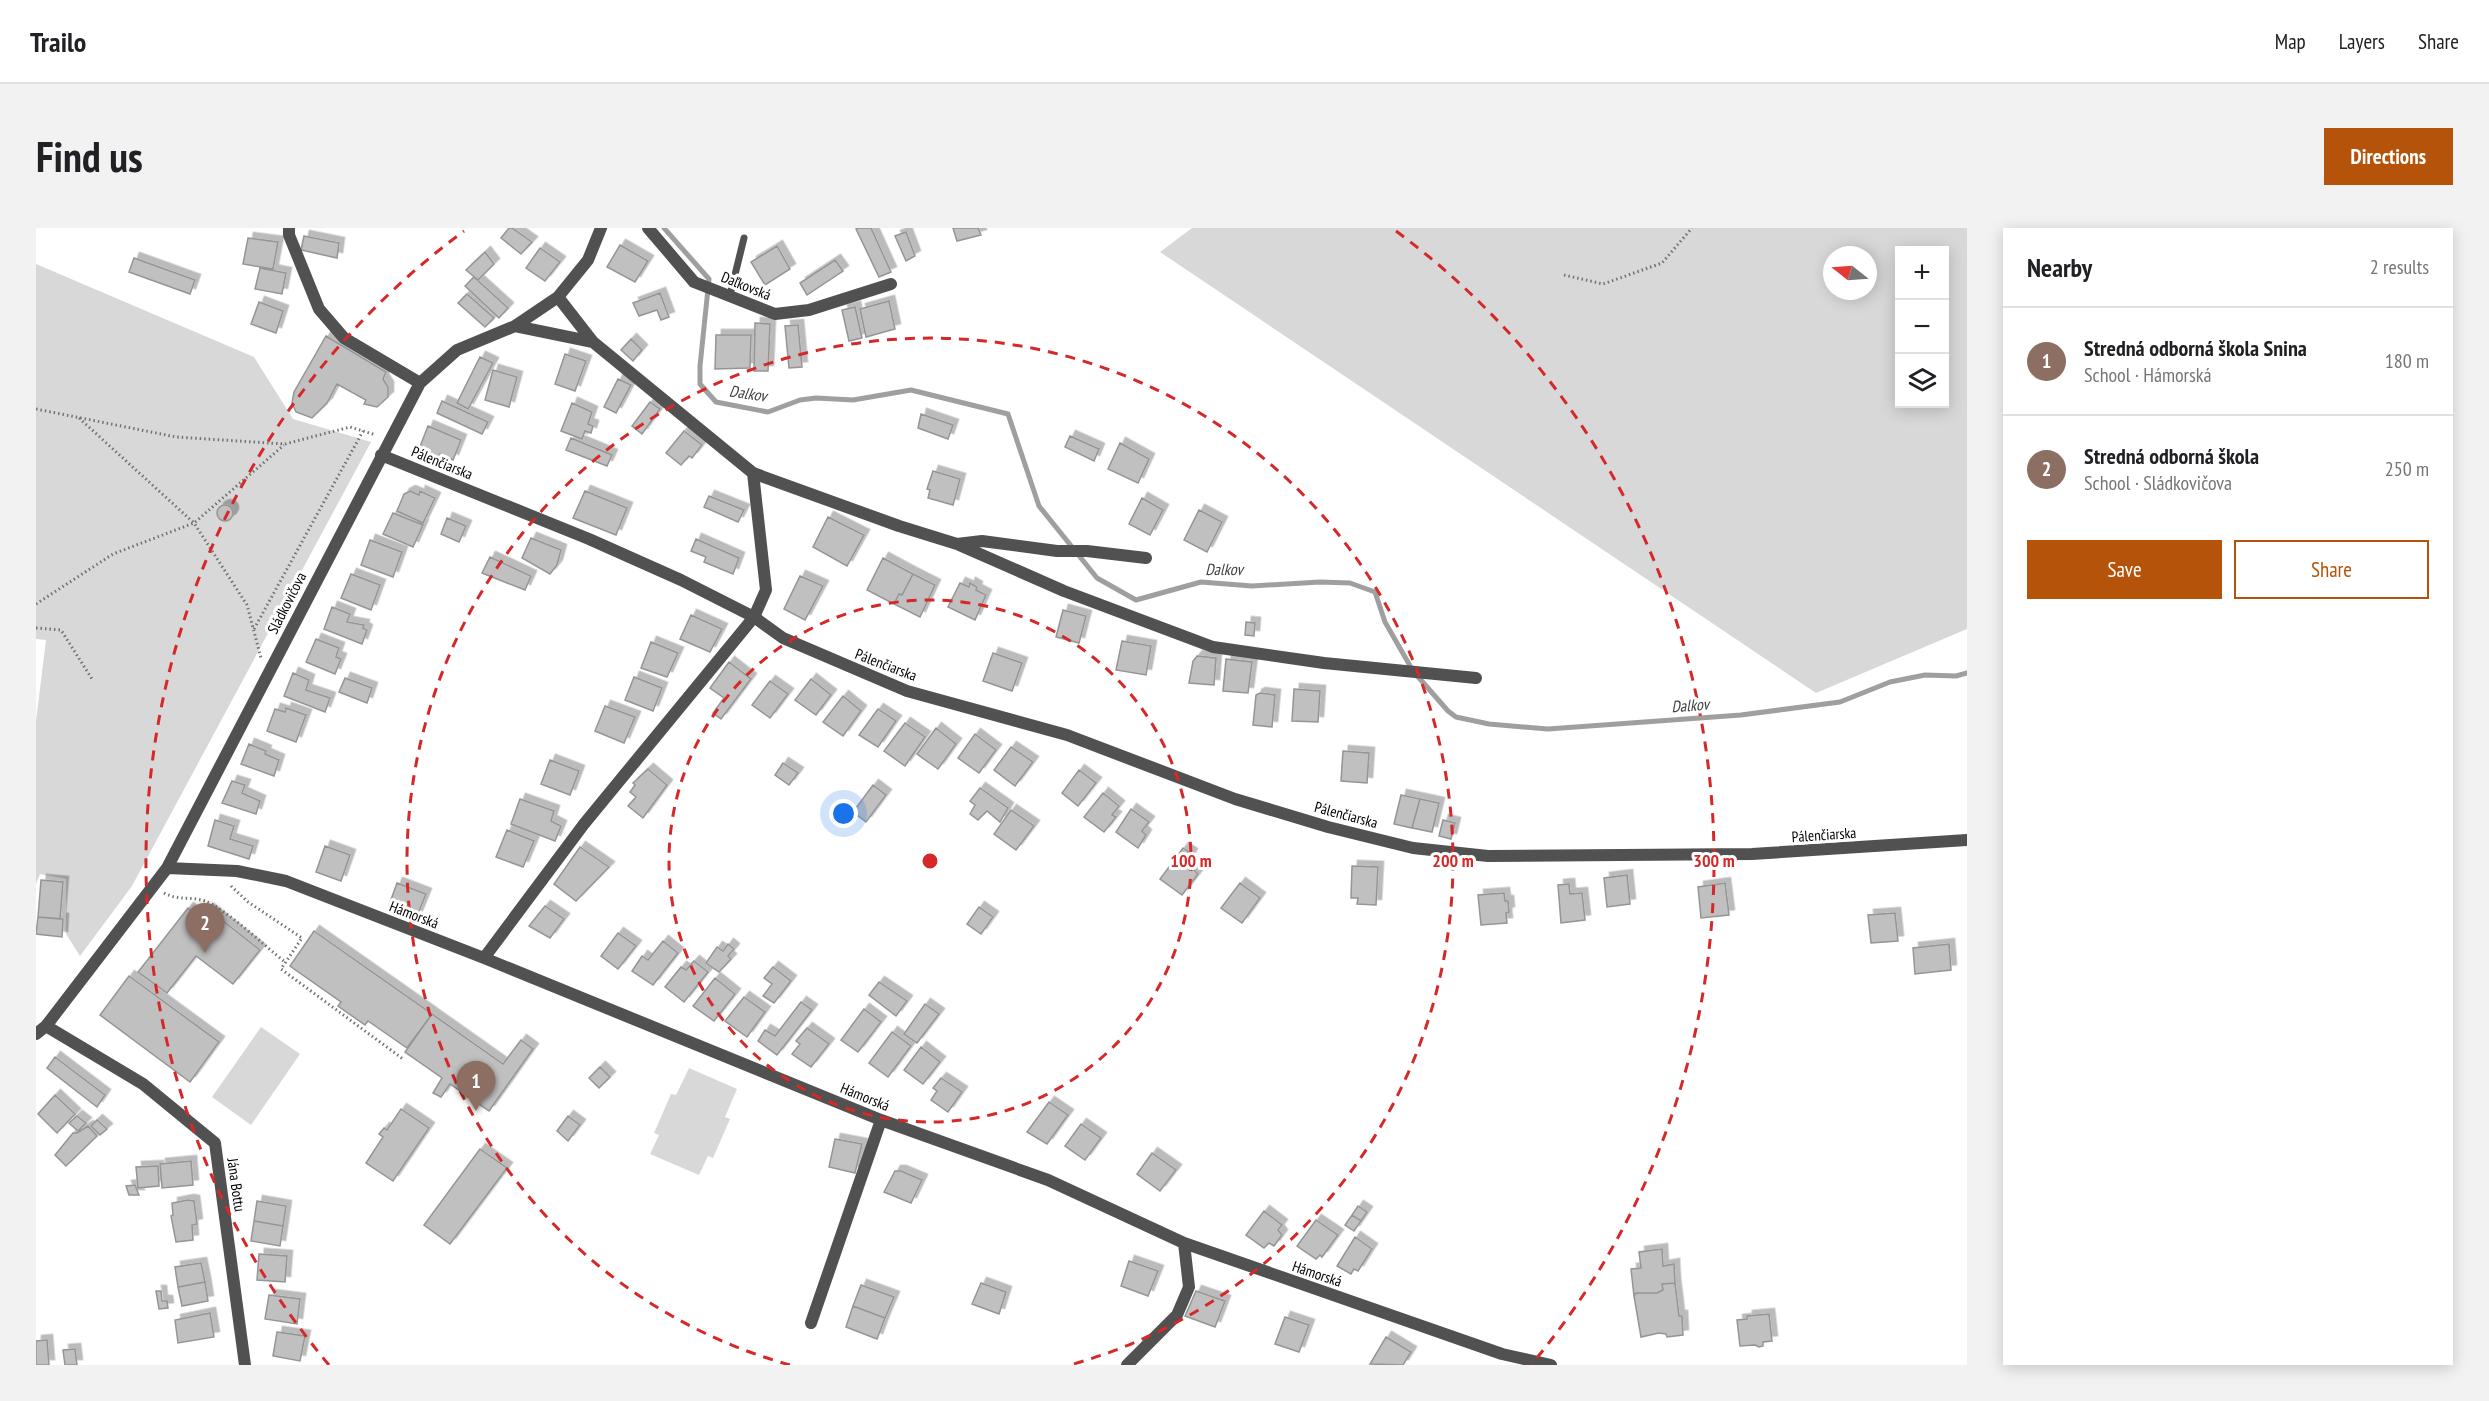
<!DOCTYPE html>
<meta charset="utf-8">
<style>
:root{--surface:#fff;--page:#f2f2f2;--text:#202124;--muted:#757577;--line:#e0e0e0;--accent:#b45309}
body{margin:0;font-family:"PT Sans Narrow",sans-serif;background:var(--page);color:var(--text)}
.controls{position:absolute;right:18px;top:18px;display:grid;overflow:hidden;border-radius:0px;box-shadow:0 3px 15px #0003}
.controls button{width:54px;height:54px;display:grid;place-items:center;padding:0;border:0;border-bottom:2px solid var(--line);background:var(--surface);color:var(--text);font:30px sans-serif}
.compass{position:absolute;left:1787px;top:18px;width:54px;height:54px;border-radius:50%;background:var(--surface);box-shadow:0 3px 15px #0003;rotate:287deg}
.you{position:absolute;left:808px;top:586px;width:21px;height:21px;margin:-15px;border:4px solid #fff;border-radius:50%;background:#1a73e8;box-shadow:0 0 0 9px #1a73e833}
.badge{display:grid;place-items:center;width:39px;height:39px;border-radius:50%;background:var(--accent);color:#fff;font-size:20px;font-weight:700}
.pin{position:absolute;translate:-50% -50px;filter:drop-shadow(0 2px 3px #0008)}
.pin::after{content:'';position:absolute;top:32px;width:21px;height:18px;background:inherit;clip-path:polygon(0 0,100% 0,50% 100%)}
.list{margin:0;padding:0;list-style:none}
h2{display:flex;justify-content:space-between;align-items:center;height:78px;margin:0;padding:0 24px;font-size:26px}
h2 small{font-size:20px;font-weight:400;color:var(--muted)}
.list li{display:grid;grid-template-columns:39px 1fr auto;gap:18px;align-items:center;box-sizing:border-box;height:108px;padding:0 24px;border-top:2px solid var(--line)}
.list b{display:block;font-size:22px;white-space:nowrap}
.list p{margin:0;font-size:20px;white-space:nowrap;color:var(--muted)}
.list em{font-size:20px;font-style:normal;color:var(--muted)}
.actions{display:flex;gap:12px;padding:18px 24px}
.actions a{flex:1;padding:14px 0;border:2px solid var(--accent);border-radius:0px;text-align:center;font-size:21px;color:var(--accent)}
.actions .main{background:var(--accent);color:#fff}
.icon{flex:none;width:33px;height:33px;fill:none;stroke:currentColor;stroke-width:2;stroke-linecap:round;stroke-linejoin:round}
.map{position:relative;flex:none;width:1931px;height:1137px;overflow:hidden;border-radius:0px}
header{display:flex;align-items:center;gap:36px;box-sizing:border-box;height:84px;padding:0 30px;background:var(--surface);border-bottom:2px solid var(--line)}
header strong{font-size:28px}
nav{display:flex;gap:33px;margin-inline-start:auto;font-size:21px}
.intro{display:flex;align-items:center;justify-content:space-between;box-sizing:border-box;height:144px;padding:0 36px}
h1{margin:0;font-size:42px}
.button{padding:15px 27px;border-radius:0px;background:var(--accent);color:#fff;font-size:21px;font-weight:700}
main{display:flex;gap:36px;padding:0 36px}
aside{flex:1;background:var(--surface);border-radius:0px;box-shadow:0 3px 15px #0003}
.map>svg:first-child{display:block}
</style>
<header>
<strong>Trailo</strong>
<nav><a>Map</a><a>Layers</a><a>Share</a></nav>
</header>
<div class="intro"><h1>Find us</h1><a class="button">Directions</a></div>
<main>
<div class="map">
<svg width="1931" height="1137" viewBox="0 0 1931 1137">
<defs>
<filter id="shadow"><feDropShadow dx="5.5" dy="-5.5" stdDeviation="0" flood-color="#0004"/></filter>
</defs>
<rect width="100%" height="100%" fill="#fff"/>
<path fill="#d8d8d8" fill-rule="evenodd" d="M1156,0H1931V401L1780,465L1124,24ZM1908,22V176H1864V22ZM1796,27H1832V63H1796Z
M0,36L218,129L257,191L335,214L96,658L44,728L30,706V651L4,646L0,656V493L10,412L0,411Z
M225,799L264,826L215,897L176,869Z
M653,840L701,861L689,889L694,891L677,930L672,928L663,947L614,926L623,907L618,905L635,866L640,867Z"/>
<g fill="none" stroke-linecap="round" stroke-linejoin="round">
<path stroke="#9f9f9f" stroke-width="5" d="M628,0L673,51L664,138V156L680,174L732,184L764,172L780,170L817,172L875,162L972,186L1003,278L1061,350L1100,372L1165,354L1216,358L1284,354L1314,355L1339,364L1349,394L1377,443L1412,483L1420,489L1453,496L1512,501L1705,487L1804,474L1854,454L1889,447L1920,448L1931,445"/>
</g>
<path fill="#c0c0c0" stroke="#959595" stroke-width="1.5" filter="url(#shadow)" d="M473,0H476L496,14L485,26L465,10Z
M823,0H835L855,44L843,49L820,1Z
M917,0H942L945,7L921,13Z
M870,4L879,28L870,33L859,8Z
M268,8L303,15L301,30L265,22Z
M212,10L242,14L237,41L207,36Z
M584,17L612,33L599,54L571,39Z
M741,18L754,41L729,57L715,34Z
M504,20L524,34L509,53L490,40Z
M449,24L458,36L442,52L430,42Z
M98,30L159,52L154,66L93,44Z
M799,32L807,43L771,67L764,55Z
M224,40L250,45L246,66L219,61Z
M438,49L472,80L463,90L429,58Z
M624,65L633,89L625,92L621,82L603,88L597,75Z
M431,66L458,90L449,99L422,75Z
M853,73L859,101L830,109L824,81Z
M223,74L247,83L240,105L215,96Z
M819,79L826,110L813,113L806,82Z
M719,95L734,96L732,143H718Z
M762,97L766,139L753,140L749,98Z
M680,107H715L714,140L679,141Z
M290,108L350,144L347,151L352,159V169L341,179L328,176L330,172L301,156L291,175L276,190L260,184L256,175L258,164Z
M595,111L606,122L597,133L585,122Z
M529,126L550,133L539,163L519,156Z
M444,129L457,135L432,181L421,175Z
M457,142L481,149L473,179L449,172Z
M582,151L595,157L580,185L568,179Z
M406,173L452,194L446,206L401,185Z
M614,174L624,181L606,206L596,198Z
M536,175L556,184L552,196L557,198L555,205L549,203L546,211L525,203Z
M885,186L917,197L912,211L882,200Z
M392,198L425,212L417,232L404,226V229L383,221Z
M648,203L666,217L656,230L653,228L645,237L630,225Z
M1034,208L1063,221L1058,233L1029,219Z
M535,210L576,227L571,238L530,222Z
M1084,215L1113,231L1102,255L1072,241Z
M897,243L924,251L917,277L892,270L894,262L891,261Z
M374,263L383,267L384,263L399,270L387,295L361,283L368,266Z
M549,263L591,280L580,307L537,290Z
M673,268L708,282L702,294L668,279Z
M1106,270L1127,282L1114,307L1093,296Z
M181 285a8 8 0 1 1 16 0a8 8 0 1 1-16 0Z
M1163,282L1186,294L1171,324L1148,312Z
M357,285L387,297L377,319L347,306Z
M792,289L828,307L811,338L777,319Z
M411,290L430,298L423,314L405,306Z
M495,310L525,322L521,337L514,346L486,330Z
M660,311L703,330L697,346L668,334L670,329L655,323Z
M334,312L366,324L357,349L325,337Z
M454,329L495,348L489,362L446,345Z
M847,330L877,346L866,367L863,366L858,376L831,362Z
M315,346L344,357L335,382L305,370Z
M877,346L899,357L884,389L858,376L863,366L866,367Z
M764,348L787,358L769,392L748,381Z
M924,355L933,359L934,355L941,359L940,362L950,367L939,392L912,379Z
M296,379L314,386L311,394L328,397L327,400L331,402L326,416L288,401Z
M1027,382L1050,388L1043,415L1020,409Z
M655,387L686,401L674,424L644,411Z
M1210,394L1219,395L1218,408L1209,407Z
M280,411L303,420L300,429L305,431L299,446L270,434Z
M1086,413L1115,418L1110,447L1080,442Z
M615,414L642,425L631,449L605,440Z
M957,425L986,435L976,463L947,453Z
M1161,428L1180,430L1178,457L1153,455L1157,433Z
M1190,431L1216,434L1212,465L1187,463Z
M693,434L715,451L685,491L677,485L688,470L674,460Z
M257,445L273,452L270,462L294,470L289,484L248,468Z
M598,449L626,460L617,483L589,472Z
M309,450L336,460L331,475L303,464Z
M775,451L795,467L780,487L759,472Z
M734,453L752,466L734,490L716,477Z
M1258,461L1284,463L1282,494L1256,493Z
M1224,465L1239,467L1236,499L1217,497L1220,467Z
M807,468L825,483L807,508L787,494Z
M569,478L599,489L588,515L559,503Z
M250,480L270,487L260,514L231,503L239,481L249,484Z
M842,481L860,493L842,519L823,507Z
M869,495L889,509L869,538L848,523Z
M900,500L920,516L902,541L881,526Z
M939,506L960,522L943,545L922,530Z
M213,516L230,523L229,526L243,532L238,548L205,536Z
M975,519L997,534L979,558L958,542Z
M1307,523L1333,525L1331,555L1305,553Z
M514,532L543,543L534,567L505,556Z
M747,535L762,545L753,557L739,547Z
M612,541L631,557L607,590L592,578L600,569L594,564L599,557L597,555Z
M1043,542L1060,555L1042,578L1026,565Z
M196,553L209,557L206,565L224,573L220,586L186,575Z
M837,557L850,567L830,594L817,584Z
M944,560L972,580L964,594L951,583L942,592L934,586L939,577L934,573Z
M1067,565L1083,578L1076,587L1080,589L1068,604L1048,589Z
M1365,567L1384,571L1376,600L1358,596Z
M484,571L518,583L515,593L525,598L519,613L475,596Z
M1384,571L1403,575L1396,604L1376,600Z
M1095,581L1113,594L1106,603L1110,607L1102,620L1080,604Z
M975,582L998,598L980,622L958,606Z
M179,592L198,598L194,611L217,618L213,631L172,618Z
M1407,592L1419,595L1415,611L1403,608Z
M471,602L498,613L487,639L460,629Z
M289,618L314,627L305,653L280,644Z
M544,619L573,639L540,673L518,656Z
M1147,620L1156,626L1151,635L1162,646L1146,667L1124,651Z
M1316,638L1342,639L1340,677L1321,676L1322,670H1315Z
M1591,647L1594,676L1571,679L1568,650Z
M5,652L27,654L24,691L2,689Z
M361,655L390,666L381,688L353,677Z
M1204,655L1224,670L1206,695L1185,680Z
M1689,655L1693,687L1665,690L1662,659Z
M1533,656L1534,666L1546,665L1549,692L1525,695L1522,657Z
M1468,665L1469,673H1472L1473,684L1470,685L1471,695L1445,697L1442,667Z
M509,678L528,691L514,710L493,698Z
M943,679L957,689L945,706L931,696Z
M152,680L160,687L165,682L169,685L172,681L224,722L197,756L160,728L131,765L102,744Z
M1859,685L1862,713L1835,715L1832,687Z
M2,689L27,691L26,709L0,706Z
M278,703L396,786L371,820L332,793L329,797L302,778L305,774L254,738Z
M582,705L600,718L582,741L565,728Z
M627,713L642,725L617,757L596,743L606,728L612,732Z
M692,716L698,721L692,728L695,731L683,744L670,735L681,719L687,723Z
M1913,716L1915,742L1879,746L1877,720Z
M658,733L672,744L648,774L629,759L645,739L650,742Z
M737,739L755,753L738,775L727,768L736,756L728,750Z
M93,748L183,814L154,854L64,787Z
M679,750L699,766L678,793L657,778Z
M843,754L871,773L860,788L833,767Z
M708,769L729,784L711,809L689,793Z
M765,774L776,782L741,827L722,813L729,802L739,808Z
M889,776L903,786L881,815L868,806Z
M828,781L845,794L822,824L805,812Z
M396,786L467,836L485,812L497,821L453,883L414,856L405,869L397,865L406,850L369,824Z
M771,800L793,816L775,839L756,826L764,816L760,813Z
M856,804L875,818L852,849L833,835Z
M885,819L904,834L887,856L868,842Z
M19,829L69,867L61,879L11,840Z
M564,839L574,849L563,860L553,850Z
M905,850L926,864L912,884L895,872L901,863L897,860Z
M19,867L39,886L21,905L2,886Z
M1013,874L1032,887L1011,916L991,904Z
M365,881L393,900L357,953L330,935L347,909L343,906L348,900L351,902Z
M41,888L50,895L42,903L33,895Z
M532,888L544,897L532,913L521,903Z
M61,892L71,901L64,907L55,898Z
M1045,896L1065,910L1049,932L1029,918Z
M52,898L61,908L30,938L19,927L37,905H41Z
M799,911L826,916L819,945L793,939Z
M444,921L471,940L414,1016L388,997Z
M1116,925L1140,942L1124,963L1101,946Z
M155,933L157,957L126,960L124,936Z
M122,938L123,958L102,960L100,939Z
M859,943H865L886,952L875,975L848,964Z
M99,957L103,967H93L90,958Z
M152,972L158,973L161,996L156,997L157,1012L140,1014L135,988L137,987L136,975Z
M221,973L250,978L247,998L218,993Z
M1322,978L1331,984L1325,993L1316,987Z
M1228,983L1246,997L1242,1002L1246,1007L1238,1018L1233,1015L1228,1020L1210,1007Z
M1316,987L1325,993L1318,1003L1309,997Z
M1280,992L1302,1007L1286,1029L1284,1027L1280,1031L1261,1018Z
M218,993L247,998L244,1018L215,1013Z
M1319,1009L1336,1021L1322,1043L1318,1041L1315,1046L1301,1038Z
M1626,1021L1627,1038L1638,1036L1639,1055L1626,1056L1627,1062L1621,1065H1600L1598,1068L1595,1041L1605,1040L1603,1024Z
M223,1026L251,1028L249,1054L221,1052Z
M1093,1033L1122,1043L1112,1068L1085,1058Z
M165,1035L169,1054L142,1059L139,1039Z
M169,1054L172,1073L146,1078L142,1059Z
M945,1055L970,1064L963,1086L936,1076Z
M1639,1055L1643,1088H1646L1647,1107L1631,1109L1630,1106L1623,1105L1605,1109L1598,1068L1600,1065H1621L1627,1062L1626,1056Z
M825,1057L858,1069L849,1090L817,1078Z
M120,1063H125L126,1073H131L132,1080L123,1081Z
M1160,1063L1189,1073L1179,1099L1149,1088Z
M233,1067L264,1071L261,1096L229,1091Z
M817,1078L849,1090L841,1111L810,1099Z
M174,1085L178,1109L142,1115L139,1092Z
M1733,1086L1736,1113L1727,1114V1118L1723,1119L1719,1117L1704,1118L1701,1092L1711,1091V1088Z
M1249,1089L1273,1097L1263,1124L1239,1116Z
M241,1104L269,1108L264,1133L237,1128Z
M1350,1109L1375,1124L1367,1137L1334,1136Z
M11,1112L13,1137H0V1113Z
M39,1121L41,1137H29L27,1122Z"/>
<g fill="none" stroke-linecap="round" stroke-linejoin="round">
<path stroke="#737373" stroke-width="3" stroke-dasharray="1.5 3" stroke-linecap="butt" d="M1528,47L1567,56L1626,35L1656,0
M0,181L140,209L249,216L314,199L340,207
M43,190L158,295L211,377L225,430
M0,376L77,326L158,295L248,217
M0,400L25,402L56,451
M218,401L327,203
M195,658L212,674L266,710L245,741L367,831
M128,665C143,673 154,668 169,673C190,681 230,719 249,734"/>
<path stroke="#515151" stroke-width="7" d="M694,67L708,10"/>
<path stroke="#515151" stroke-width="12" d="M253,0V7L283,81L308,110L384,155
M612,0L658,54L739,86L773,82L855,56
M522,69L557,114
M345,227L553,311L645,352L718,389L747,410L871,463L1031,507L1199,571L1292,599L1377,620L1452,628L1716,626L1931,612
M717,245L863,298L921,316L1028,363L1177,419L1288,435L1440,450
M921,316L946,313L1021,323H1051L1110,330
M131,640L201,643L250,653L448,730L845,892L1012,952L1148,1015L1466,1126L1515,1137
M448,730L548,596L718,389L730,362L717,245L557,114L479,98
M10,798L107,856L179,915L209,1137
M0,806L10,798L131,640L384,155L421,122L479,98L522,69L552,32L565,0
M775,1095L845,892
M1091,1137L1141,1087L1153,1059L1148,1015"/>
</g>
<g fill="none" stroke="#d62828" stroke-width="3" stroke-dasharray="10 8">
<circle cx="894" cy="633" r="261"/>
<path d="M754 1137A523 523 0 1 1 1034 1137"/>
<path d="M293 1137A784 784 0 0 1 428 3M1360 3A784 784 0 0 1 1495 1137"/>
</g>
<g text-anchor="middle" stroke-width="6" stroke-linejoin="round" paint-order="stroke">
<g font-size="15" fill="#000" stroke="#fff">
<text transform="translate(710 58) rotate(22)" y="5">Daľkovská</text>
<text transform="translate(406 235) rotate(22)" y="5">Pálenčiarska</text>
<text transform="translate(251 375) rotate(-63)" y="5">Sládkovičova</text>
<text transform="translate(850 437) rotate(21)" y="5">Pálenčiarska</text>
<text transform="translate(1310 587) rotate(15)" y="5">Pálenčiarska</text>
<text transform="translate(1788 607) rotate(-4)" y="5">Pálenčiarska</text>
<text transform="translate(378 687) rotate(21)" y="5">Hámorská</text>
<text transform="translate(829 869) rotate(22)" y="5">Hámorská</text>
<text transform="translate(200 957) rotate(82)" y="5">Jána Bottu</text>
<text transform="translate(1281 1046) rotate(19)" y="5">Hámorská</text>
</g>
<g font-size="16" font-style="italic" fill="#404040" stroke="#fff">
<text transform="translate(712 165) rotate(8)" y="6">Dalkov</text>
<text x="1188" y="347">Dalkov</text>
<text transform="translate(1654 477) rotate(-4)" y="6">Dalkov</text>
</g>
</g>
<circle cx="894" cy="633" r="9" fill="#d62828" stroke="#fff" stroke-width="3"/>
<g font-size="18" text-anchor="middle" font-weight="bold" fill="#d62828" stroke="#fff" stroke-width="6" stroke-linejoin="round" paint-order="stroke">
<text x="1155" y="639">100 m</text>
<text x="1417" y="639">200 m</text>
<text x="1678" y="639">300 m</text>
</g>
</svg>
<div class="controls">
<button>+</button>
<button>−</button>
<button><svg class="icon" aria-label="layers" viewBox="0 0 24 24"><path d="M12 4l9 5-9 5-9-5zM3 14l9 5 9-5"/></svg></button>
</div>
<svg class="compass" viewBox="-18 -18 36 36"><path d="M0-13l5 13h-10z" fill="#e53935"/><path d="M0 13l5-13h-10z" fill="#757577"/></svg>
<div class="you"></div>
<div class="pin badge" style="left:440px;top:883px;background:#8d6e63">1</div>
<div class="pin badge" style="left:169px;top:725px;background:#8d6e63">2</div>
</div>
<aside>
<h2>Nearby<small>2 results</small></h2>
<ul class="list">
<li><span class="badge" style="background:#8d6e63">1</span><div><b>Stredná odborná škola Snina</b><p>School · Hámorská</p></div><em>180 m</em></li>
<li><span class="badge" style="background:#8d6e63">2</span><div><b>Stredná odborná škola</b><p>School · Sládkovičova</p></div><em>250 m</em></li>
</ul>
<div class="actions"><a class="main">Save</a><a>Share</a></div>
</aside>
</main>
